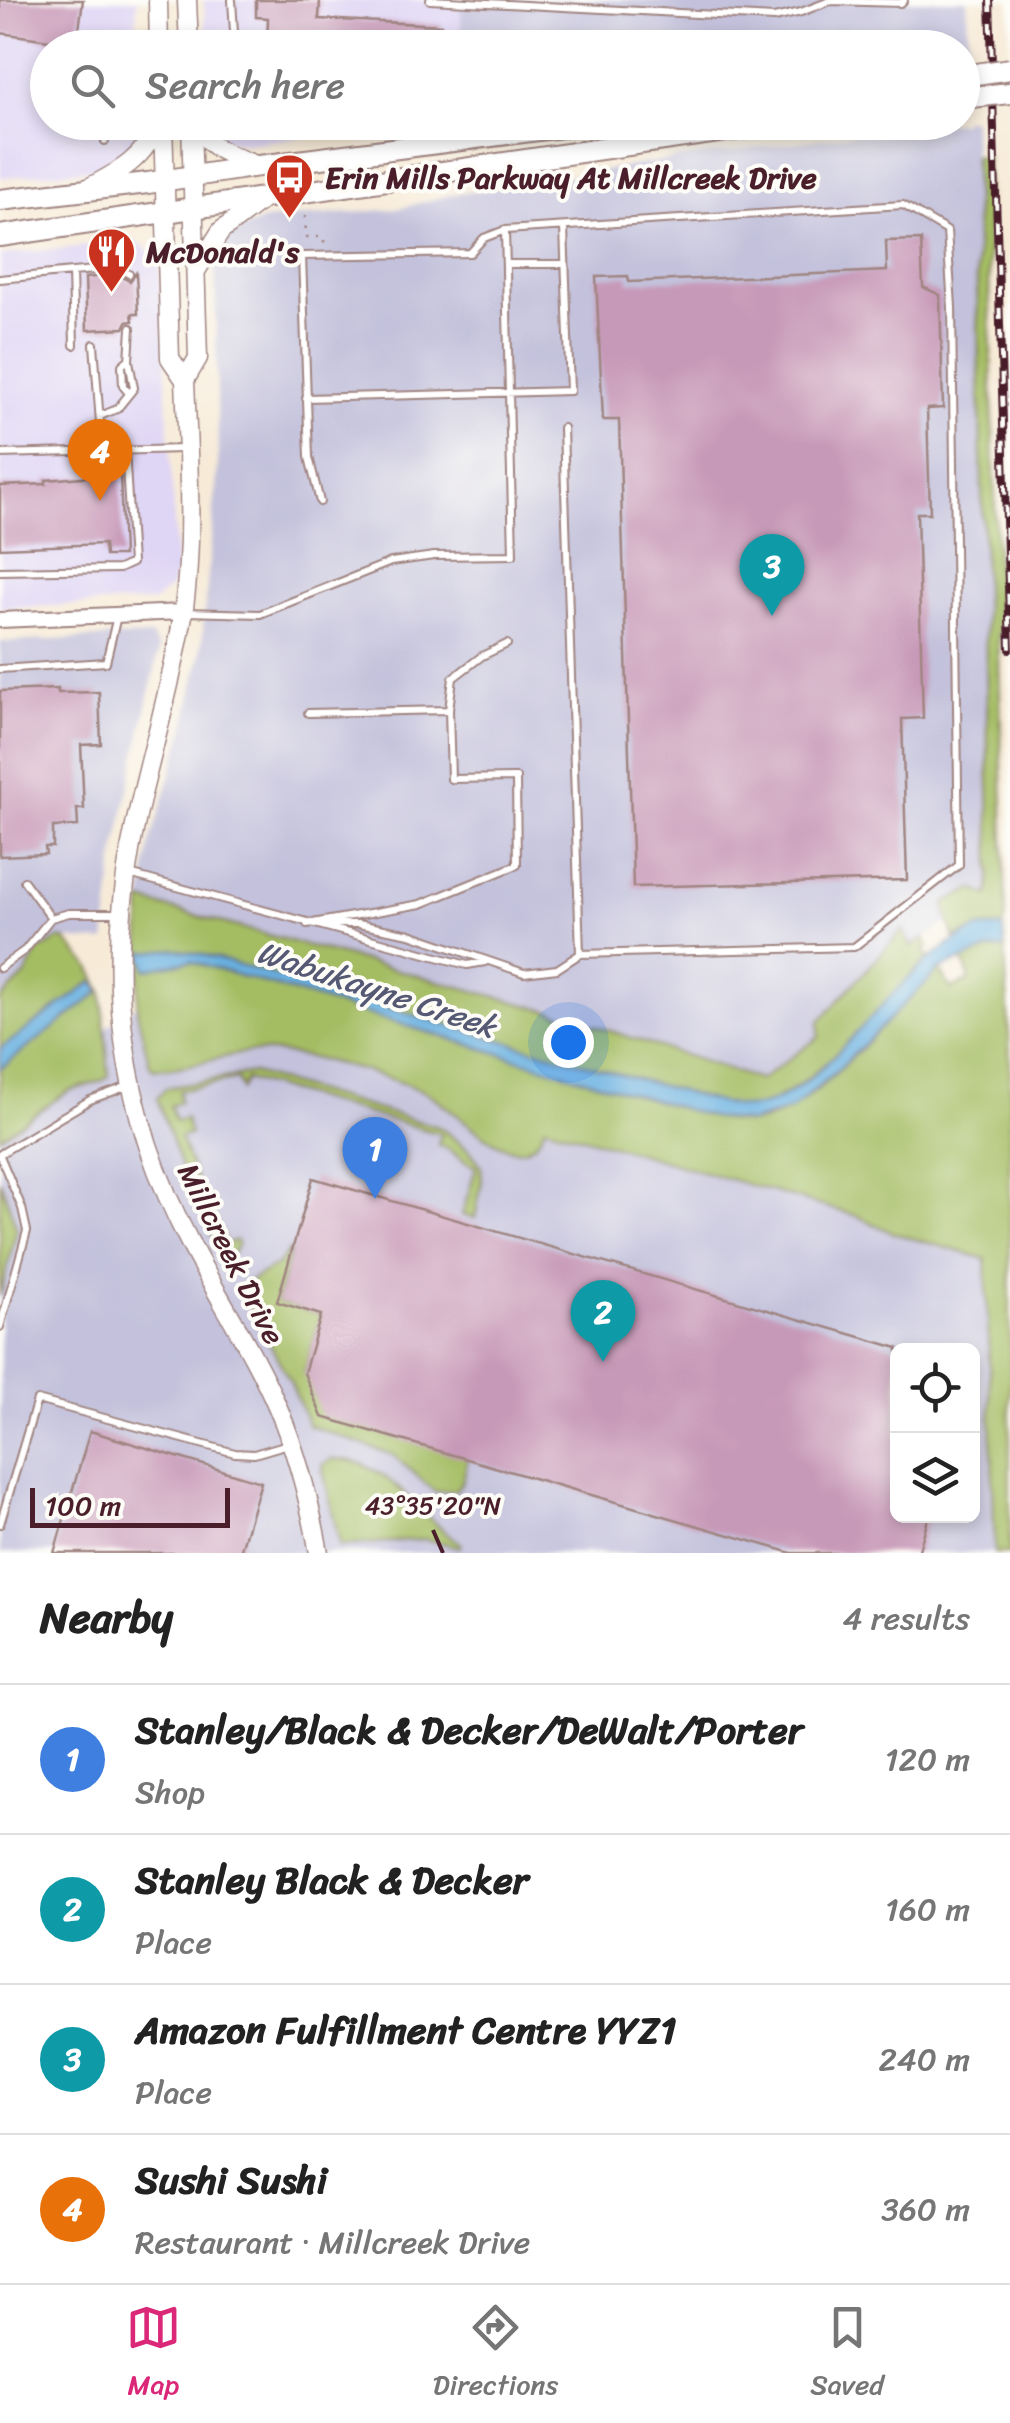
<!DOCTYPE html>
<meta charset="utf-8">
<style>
:root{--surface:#fff;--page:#f6f6f6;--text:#222;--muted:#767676;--line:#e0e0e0;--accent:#db2777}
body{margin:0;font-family:Sriracha,sans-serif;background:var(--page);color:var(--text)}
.controls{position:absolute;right:30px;bottom:30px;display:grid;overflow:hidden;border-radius:15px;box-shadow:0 5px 15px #0003}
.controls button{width:90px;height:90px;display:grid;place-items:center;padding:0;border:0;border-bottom:2px solid var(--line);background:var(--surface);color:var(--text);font:50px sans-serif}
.scale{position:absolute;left:30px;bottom:25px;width:200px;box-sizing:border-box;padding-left:10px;border:5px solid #4a1f2b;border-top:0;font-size:28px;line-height:35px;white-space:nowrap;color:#4a1f2b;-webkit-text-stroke:8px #fdfcf7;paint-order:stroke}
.you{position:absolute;left:568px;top:1042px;width:35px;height:35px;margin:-25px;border:8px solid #fff;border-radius:50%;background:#1a73e8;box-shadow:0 0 0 15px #1a73e833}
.badge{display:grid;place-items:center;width:65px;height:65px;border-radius:50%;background:var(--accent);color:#fff;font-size:32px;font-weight:700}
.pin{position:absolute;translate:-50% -82px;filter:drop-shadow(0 2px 5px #0008)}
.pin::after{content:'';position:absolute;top:52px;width:35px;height:30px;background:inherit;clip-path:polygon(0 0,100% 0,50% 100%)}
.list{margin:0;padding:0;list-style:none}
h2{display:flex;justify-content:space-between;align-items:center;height:130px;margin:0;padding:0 40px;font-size:42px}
h2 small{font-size:32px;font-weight:400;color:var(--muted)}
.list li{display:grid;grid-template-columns:65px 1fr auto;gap:30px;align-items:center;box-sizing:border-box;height:150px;padding:0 40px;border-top:2px solid var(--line)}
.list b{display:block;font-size:38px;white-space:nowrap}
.list p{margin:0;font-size:32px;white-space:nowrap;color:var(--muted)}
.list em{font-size:32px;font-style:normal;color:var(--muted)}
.icon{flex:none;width:55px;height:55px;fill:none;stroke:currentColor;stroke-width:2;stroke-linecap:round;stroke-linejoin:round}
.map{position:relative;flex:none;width:1010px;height:1553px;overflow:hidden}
.search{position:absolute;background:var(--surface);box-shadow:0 5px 15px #0003;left:30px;right:30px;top:30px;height:110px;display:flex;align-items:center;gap:25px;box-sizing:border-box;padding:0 35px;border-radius:55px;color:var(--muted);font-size:38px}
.sheet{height:730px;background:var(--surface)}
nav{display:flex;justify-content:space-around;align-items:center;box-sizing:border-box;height:140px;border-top:2px solid var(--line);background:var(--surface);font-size:28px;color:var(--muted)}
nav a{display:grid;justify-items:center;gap:5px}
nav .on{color:var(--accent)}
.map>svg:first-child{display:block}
</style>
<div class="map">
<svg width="1010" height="1553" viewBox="0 0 1010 1553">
<rect width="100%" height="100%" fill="#fdfcf7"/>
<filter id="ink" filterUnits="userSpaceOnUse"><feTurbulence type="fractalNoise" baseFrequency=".01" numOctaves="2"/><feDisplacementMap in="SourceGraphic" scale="20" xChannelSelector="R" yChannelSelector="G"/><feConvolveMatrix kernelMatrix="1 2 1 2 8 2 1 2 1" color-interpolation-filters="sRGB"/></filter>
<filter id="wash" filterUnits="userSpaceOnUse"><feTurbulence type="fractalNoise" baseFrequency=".0048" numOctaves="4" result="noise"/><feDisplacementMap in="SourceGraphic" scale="40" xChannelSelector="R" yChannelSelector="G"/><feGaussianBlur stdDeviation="2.25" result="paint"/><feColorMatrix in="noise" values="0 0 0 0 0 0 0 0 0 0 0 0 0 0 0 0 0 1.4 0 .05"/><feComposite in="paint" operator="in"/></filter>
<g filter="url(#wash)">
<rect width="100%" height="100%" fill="#f7ebd8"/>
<path fill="#dfd5f5" d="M0,0H137L136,47L48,48V122L139,123L140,140L110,167L0,178Z
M204,0H460L462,47H206Z
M209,123H402L248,144L222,141L209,128Z
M134,241L144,246L158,259L160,269L177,571L170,588L154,602L0,608V255Z"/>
<path fill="#c3c1db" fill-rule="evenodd" d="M460,0H967L969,59H963L962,48L462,47Z
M973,118L990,896L944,904L948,922L911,948L903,931L819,1037L760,1080L553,1012L142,901L150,843L185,728L201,652L218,464L215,261L230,234L264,220L397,209L450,195L682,158L936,123L962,122L963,119Z
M152,636L159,650L116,849L105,942L59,939L39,950L25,976L0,998V642Z
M140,1003L1003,1241L1010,1553H0V1105ZM898,1350H972V1516H898Z"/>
<path fill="#a4bd63" stroke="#776e47" stroke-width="2.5" d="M986,156L1006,917L1003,928H982L954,938L944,904L973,889L989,896L991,875L974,157Z
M142,901L553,1012L760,1080L819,1037V1022L903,930L911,947L925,938L929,947L924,951L929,957C888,996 806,1101 752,1107C742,1108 730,1104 721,1103L208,956L176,949L146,969L191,961L204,965L711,1117C723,1119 738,1124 750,1123C815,1118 890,1009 940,969L951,989L970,980L962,959L987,950L1005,948L1010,1058V1553H995L986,1259L893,1233L857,1216L545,1126C521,1191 454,1103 423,1091C381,1074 296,1049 252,1052C220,1055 187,1070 154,1069L150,1066L137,1012Z
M59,939L65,940L90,967L102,991L109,1076L102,1081L69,1091L0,1137V1069L100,992L93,981L0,1049V1000L25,976L39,950Z
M253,1073L441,1128L470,1151L481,1165L482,1181L475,1218L462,1215L476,1167C460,1162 455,1150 438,1145L441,1134L246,1079L241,1089L237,1079L179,1091L180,1102L170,1106L175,1121L185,1118L190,1134L180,1138L204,1199L227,1244L236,1240L238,1243L234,1252L222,1256L187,1185L157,1098L166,1088Z
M0,1180L17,1229L0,1296Z
M290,1249L277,1302L321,1315L304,1373L468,1459L463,1480L456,1490L435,1492L393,1455L308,1425L291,1383L239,1287L277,1265Z
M332,1459C391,1458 416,1517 461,1543L460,1547L424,1539L340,1546L322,1465Z"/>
<path fill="#69b1e1" stroke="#5a6886" stroke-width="2.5" d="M982,928H1003L1005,948L987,950L940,969L841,1067L792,1109L750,1123L711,1117L204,965L190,961L146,969L142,952L176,949L208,956L721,1103C730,1104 742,1108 751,1107C828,1100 897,956 982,928Z
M94,981L100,992L0,1069V1049Z"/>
<g id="blocks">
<path fill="#c799b8" d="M0,0H83L77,44L0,33Z
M256,0H320L319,19L441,25L440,48H267L268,18L256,17Z
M921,240L923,287L940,295L943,408L927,409L930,513H917L923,718L902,719L907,880L633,887L619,420H603L596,277L628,276L629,282L887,271L886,241Z
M136,273L138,314H132L133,321L127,322L124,328L87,330L85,278L117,275L130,281Z
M120,474L123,556H105L104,544L0,548V486L46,484V480Z
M58,689V693L99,692L101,744L81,745L84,809H77L78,826L53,827V847H45L46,854L0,856V691Z
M313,1178L898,1348V1516H929L918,1553H792L322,1417L304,1373L321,1315L277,1302Z
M90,1431L261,1482L240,1553H54Z"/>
</g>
</g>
<g filter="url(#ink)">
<use href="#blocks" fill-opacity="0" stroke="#a08582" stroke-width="2.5"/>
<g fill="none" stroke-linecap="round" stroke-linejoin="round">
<defs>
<path id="service" d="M232,0L235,48
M430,0L774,18L801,12L830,1L901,3L904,0
M105,141V122
M505,230L903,205L947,231L952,307L959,865L854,947L580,954L563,428
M506,264H565
M72,272L119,268L129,274
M0,279L72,272L74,345
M94,344L102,449
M128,392L123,386L122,365L129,359
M306,398L570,391L564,228
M100,416L117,409L134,388L129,361L131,328
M0,454L183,449
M0,571L119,569L132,563L125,450
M185,612L260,614L391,562L434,556L513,555L505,230L484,238L470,253L302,256L309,457L320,502
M0,669L106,662L117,616
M308,713L449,710
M129,874L467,965L485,962
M24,881L51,918
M307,924L421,904L517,865L516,778L451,779L449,710L453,678L482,656L507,644
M323,924H358L410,934L524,973L557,969L580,954
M0,968L25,950L51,918L69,913H117
M0,1154L90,1100L131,1085
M0,1156L22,1208L27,1231L0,1327
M0,1524L37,1400L235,1453L254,1454L288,1444"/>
<path id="minor" d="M0,620L183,612"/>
<path id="tertiary" d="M158,0L159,48
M187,0L189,48
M163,122L170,358L185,380
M191,122L198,358L185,380C188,457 194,538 183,615C172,685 151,752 136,821C120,891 115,969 124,1040C133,1112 158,1183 192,1247C220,1301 254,1352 278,1408C298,1455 310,1503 319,1553
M197,122C206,150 234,156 258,166
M88,188C119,172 146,158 158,122
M196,271L221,231L266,197"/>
<path id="primary" d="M0,200L148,183L259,166L601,122
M0,236L788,122"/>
</defs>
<use href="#service" stroke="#a08582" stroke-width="10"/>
<use href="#minor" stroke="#a08582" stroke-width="18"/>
<use href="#tertiary" stroke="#a08582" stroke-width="21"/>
<use href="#primary" stroke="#a08582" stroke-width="24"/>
<path stroke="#a08582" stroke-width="2.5" stroke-dasharray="2.5 8" stroke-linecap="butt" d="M305,216L306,237H324V247"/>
<use href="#service" stroke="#fff" stroke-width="6"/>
<use href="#minor" stroke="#fff" stroke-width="14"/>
<use href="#tertiary" stroke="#fff" stroke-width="18"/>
<use href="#primary" stroke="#fff" stroke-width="20"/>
<defs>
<path id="rail" d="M990,0L1010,649"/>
</defs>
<use href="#rail" stroke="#4a1f2b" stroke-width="8"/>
<use href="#rail" stroke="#fdfcf7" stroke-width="4" stroke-dasharray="11" stroke-linecap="butt"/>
<defs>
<path id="primary-bridge" d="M962,76L1010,69
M962,98L1010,93"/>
</defs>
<use href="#primary-bridge" stroke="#a08582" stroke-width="24" stroke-linecap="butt"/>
<use href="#primary-bridge" stroke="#fff" stroke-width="20"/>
</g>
</g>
<path fill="none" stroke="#4a1f2b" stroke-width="4" d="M433,1530L443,1553"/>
<defs>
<symbol id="bus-pin" viewBox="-11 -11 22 30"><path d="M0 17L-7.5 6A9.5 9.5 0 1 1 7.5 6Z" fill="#c8321e" stroke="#fdfcf7"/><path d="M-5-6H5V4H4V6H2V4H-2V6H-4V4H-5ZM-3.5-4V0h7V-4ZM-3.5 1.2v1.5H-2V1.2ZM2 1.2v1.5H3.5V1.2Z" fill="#fff"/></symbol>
<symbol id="restaurant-pin" viewBox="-11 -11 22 30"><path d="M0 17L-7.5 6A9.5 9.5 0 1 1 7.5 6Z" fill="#c8321e" stroke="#fdfcf7"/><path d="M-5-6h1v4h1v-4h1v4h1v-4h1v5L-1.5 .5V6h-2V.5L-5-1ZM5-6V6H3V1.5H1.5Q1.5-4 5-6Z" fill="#fff"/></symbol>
</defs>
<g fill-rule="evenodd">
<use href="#bus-pin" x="262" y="150" width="55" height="75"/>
<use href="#restaurant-pin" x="84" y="224" width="55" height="75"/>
</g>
<g text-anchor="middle" stroke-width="8" stroke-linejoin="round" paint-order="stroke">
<g font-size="30" font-weight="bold" fill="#4a1f2b" stroke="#fdfcf7" text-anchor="start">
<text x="325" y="188">Erin Mills Parkway At Millcreek Drive</text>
<text x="146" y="262">McDonald's</text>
</g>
<g font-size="30" fill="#4a1f2b" stroke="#fdfcf7">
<text transform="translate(231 1254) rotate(63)" y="10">Millcreek Drive</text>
</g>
<g font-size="32" font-style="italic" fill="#565974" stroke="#fdfcf7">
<text transform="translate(377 989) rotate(18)" y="11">Wabukayne Creek</text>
</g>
</g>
<g font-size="25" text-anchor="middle" fill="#4a1f2b" stroke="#fdfcf7" stroke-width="8" stroke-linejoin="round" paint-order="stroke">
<text x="433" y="1514">43°35'20"N</text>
</g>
</svg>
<div class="controls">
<button><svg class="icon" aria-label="locate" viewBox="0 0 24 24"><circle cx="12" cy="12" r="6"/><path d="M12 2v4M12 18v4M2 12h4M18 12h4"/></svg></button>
<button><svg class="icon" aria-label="layers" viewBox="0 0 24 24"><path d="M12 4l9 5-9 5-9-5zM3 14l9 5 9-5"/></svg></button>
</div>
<div class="scale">100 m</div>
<div class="you"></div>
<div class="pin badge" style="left:375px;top:1199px;background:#3f7fe0">1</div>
<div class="pin badge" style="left:603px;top:1362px;background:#0f9aa8">2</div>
<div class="pin badge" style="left:772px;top:616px;background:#0f9aa8">3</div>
<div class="pin badge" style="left:100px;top:501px;background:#e8710a">4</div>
<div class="search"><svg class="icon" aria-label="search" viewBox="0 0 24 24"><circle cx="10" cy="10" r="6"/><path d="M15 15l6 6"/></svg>Search here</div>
</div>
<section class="sheet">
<h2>Nearby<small>4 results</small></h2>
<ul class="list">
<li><span class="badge" style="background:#3f7fe0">1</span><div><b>Stanley/Black &amp; Decker/DeWalt/Porter</b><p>Shop</p></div><em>120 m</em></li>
<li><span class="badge" style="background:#0f9aa8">2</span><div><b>Stanley Black &amp; Decker</b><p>Place</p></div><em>160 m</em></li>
<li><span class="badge" style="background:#0f9aa8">3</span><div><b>Amazon Fulfillment Centre YYZ1</b><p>Place</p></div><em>240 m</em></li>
<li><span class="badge" style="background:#e8710a">4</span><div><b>Sushi Sushi</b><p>Restaurant · Millcreek Drive</p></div><em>360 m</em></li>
</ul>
</section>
<nav>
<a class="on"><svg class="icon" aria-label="map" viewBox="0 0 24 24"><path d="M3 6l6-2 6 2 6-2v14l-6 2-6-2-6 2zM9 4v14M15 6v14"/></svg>Map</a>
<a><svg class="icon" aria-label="directions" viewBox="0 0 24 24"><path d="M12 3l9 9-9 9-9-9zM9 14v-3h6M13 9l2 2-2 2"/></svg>Directions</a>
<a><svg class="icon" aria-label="saved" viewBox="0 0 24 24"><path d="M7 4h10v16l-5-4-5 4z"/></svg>Saved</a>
</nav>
